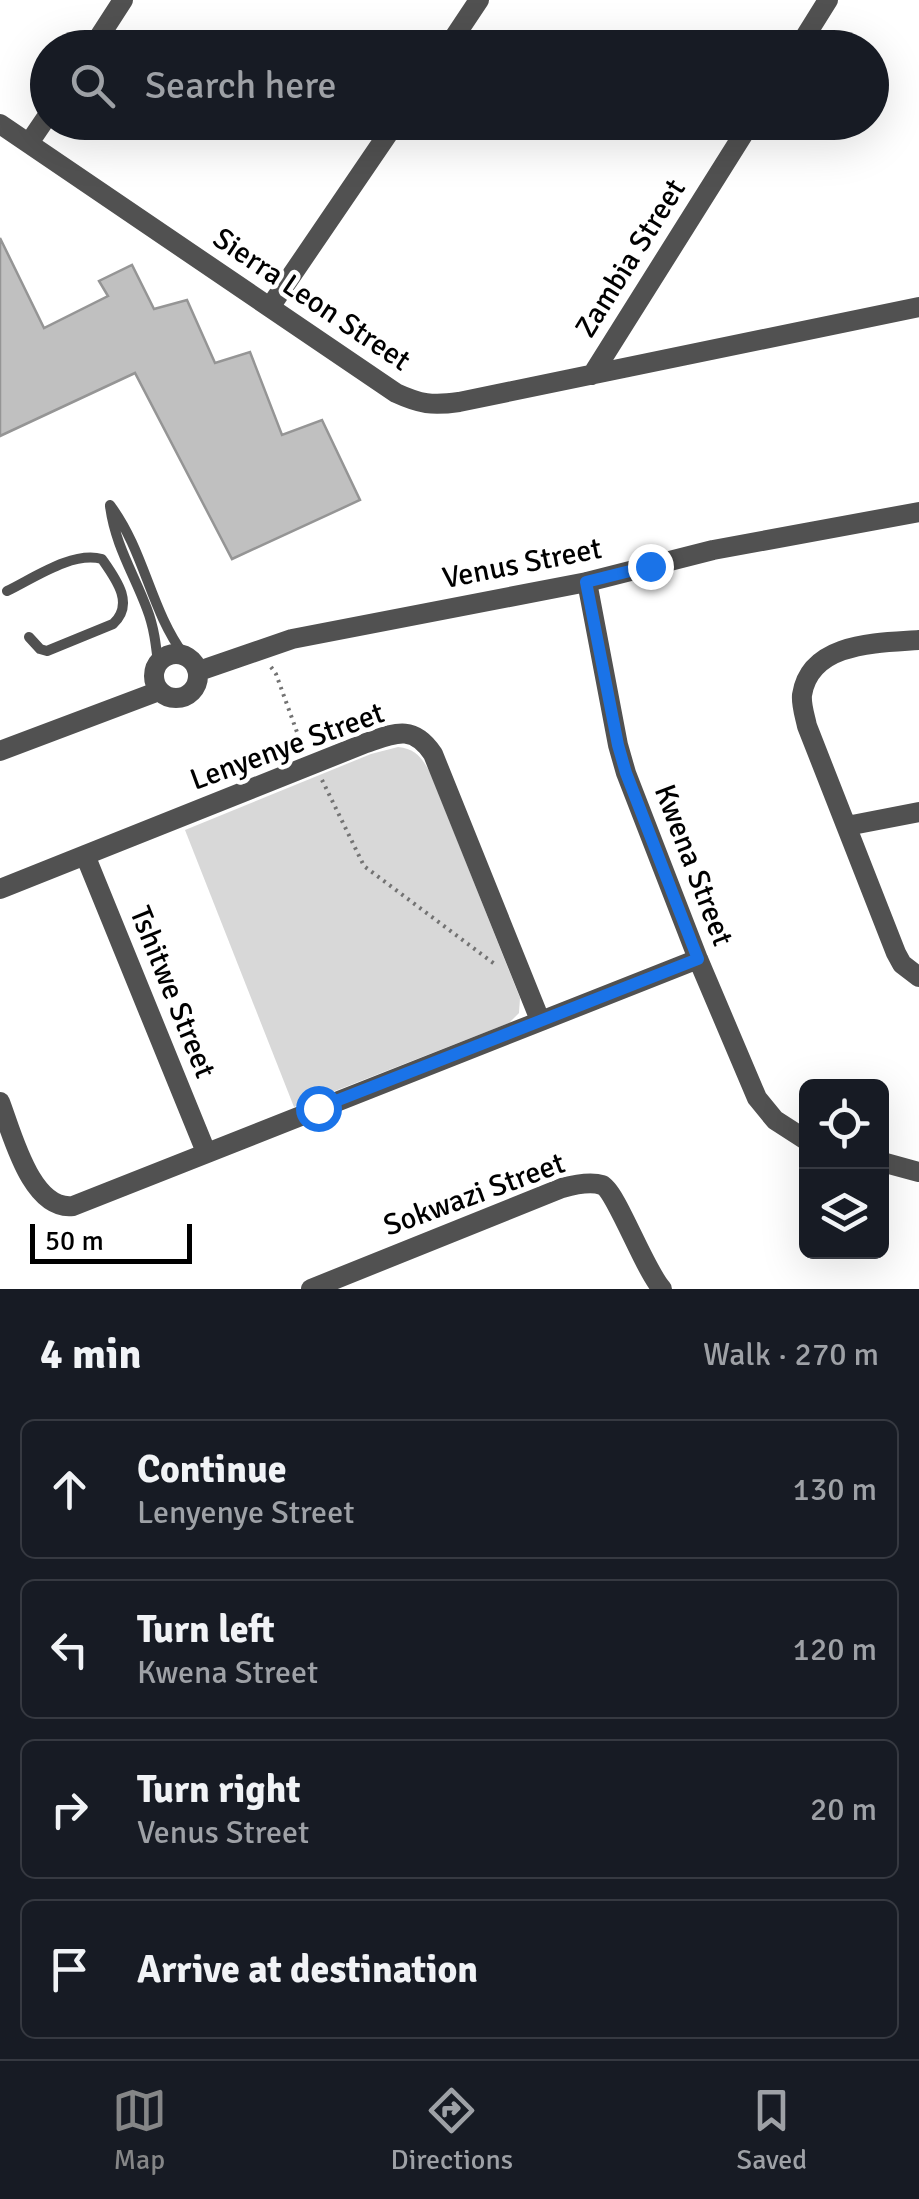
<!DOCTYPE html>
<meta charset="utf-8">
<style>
:root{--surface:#171b24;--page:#20242c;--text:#f1f3f6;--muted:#9ea1a6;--line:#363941;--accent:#858687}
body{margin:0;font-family:Signika,sans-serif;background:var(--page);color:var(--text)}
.controls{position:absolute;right:30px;bottom:30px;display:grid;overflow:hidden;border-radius:15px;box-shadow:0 10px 40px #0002}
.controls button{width:90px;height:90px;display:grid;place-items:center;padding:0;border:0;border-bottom:2px solid var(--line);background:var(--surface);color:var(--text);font:50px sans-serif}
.scale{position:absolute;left:30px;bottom:25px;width:162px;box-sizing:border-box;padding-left:10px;border:5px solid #000;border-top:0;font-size:28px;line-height:35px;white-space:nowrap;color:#000;-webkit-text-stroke:8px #fff;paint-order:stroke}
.stop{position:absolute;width:30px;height:30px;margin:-22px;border:8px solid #1a73e8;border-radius:50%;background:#fff}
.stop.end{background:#1a73e8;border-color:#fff;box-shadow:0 2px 10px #0008}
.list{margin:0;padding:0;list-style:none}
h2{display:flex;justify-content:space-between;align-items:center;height:130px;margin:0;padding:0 40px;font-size:42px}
h2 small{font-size:32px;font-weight:400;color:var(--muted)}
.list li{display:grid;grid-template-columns:65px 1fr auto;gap:30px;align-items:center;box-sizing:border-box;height:140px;margin:0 20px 20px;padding:0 20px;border:2px solid var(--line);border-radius:15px}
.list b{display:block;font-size:38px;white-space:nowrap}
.list p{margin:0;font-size:32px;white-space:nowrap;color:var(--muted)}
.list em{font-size:32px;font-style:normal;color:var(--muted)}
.icon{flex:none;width:55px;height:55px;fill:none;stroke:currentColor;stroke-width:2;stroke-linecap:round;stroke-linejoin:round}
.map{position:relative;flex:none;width:919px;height:1289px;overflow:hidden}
.search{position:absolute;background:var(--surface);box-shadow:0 10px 40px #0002;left:30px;right:30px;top:30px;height:110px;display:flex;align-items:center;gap:25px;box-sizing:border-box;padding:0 35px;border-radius:55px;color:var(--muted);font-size:38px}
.sheet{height:770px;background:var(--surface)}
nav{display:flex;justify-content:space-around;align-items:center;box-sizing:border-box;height:140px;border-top:2px solid var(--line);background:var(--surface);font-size:28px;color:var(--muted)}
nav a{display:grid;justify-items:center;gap:5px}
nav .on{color:var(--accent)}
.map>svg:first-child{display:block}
</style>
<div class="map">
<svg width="919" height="1289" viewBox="0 0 919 1289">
<rect width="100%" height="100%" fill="#fff"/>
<path fill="#d8d8d8" d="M398,747C416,749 421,757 430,772L520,998L519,1013L509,1023L294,1107L185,830L371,754Z"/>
<path fill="#c0c0c0" stroke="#959595" stroke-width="2.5" d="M0,238L44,328L108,296L99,281L132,265L154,309L187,300L215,363L250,352L282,435L322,420L360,500L232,559L135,373L0,436Z"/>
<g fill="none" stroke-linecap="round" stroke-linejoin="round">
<path stroke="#737373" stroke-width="4" stroke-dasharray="2.5 5" stroke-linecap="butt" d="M271,667L276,674L302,746
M322,780L364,866L496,965"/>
<path stroke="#515151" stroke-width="10" d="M110,505C145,552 150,609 184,655
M110,506C115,545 134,574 147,609C154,627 156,645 158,663
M7,591C34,578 72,551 102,559C116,579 135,604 113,624L47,651L40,649L29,637"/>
<path stroke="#515151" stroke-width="20" d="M92,48L123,0
M447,48L479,0
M798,48L828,0
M0,124L396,393C420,404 432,406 459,402L919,307
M29,143L48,115
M270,307L396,122
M592,375L751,122
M587,582L618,745L626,773L698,959L757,1098L775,1120L806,1140
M919,640C877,643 810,642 802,695C801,705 805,716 807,726L896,953L902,964L919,977
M847,826L919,812
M85,855L206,1152
M0,889L366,743C395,733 413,724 433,754L540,1020
M0,1102C12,1133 31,1211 73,1206L698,959
M882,1162L919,1172
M311,1289L562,1188C573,1185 590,1181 602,1185C616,1191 644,1269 662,1289"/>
<path stroke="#515151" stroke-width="20" d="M154 676a22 22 0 1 1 44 0a22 22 0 1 1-44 0Z
M199,671L292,639L587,582L713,550L919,512
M0,751L159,691"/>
</g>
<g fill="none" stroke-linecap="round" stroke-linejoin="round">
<path stroke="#1a73e8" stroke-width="12" d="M318,1108L698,959L626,773L618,745L586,582L650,566"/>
</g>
<g text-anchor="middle" stroke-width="9" stroke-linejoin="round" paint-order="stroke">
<g font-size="30" fill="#000" stroke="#fff">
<text transform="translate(630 258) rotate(-58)" y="10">Zambia Street</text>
<text transform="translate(312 299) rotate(34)" y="10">Sierra Leon Street</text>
<text transform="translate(522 563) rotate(-11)" y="10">Venus Street</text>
<text transform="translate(287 746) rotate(-20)" y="10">Lenyenye Street</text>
<text transform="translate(694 865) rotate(69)" y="10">Kwena Street</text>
<text transform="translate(173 992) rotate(68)" y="10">Tshitwe Street</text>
<text transform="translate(474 1194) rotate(-20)" y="10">Sokwazi Street</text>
</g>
</g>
</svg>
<div class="controls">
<button><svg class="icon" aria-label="locate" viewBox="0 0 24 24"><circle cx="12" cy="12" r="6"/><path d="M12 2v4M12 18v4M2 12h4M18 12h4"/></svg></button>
<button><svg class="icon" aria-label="layers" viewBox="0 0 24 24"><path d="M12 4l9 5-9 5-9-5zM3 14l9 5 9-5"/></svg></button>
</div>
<div class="scale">50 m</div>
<div class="stop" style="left:318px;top:1108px"></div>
<div class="stop end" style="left:650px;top:566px"></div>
<div class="search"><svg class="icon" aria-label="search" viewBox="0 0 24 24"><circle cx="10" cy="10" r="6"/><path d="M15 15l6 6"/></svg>Search here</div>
</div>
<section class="sheet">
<h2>4 min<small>Walk · 270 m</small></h2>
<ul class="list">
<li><svg class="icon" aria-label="ahead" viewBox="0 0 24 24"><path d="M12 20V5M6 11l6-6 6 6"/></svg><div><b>Continue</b><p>Lenyenye Street</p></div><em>130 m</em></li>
<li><svg class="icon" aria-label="left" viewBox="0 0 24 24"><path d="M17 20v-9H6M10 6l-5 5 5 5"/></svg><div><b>Turn left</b><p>Kwena Street</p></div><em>120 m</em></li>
<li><svg class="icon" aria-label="right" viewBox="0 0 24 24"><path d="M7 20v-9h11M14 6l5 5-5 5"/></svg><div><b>Turn right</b><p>Venus Street</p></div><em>20 m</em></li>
<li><svg class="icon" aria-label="arrive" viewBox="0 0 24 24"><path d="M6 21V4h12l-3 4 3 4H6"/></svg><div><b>Arrive at destination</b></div></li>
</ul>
</section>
<nav>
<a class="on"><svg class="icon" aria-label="map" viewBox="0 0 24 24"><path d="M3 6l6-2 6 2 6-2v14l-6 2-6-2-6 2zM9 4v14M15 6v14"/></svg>Map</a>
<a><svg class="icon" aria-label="directions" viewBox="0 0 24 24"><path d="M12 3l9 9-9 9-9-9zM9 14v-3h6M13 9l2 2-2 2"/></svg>Directions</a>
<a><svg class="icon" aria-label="saved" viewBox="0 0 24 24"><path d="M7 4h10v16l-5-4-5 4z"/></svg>Saved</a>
</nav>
